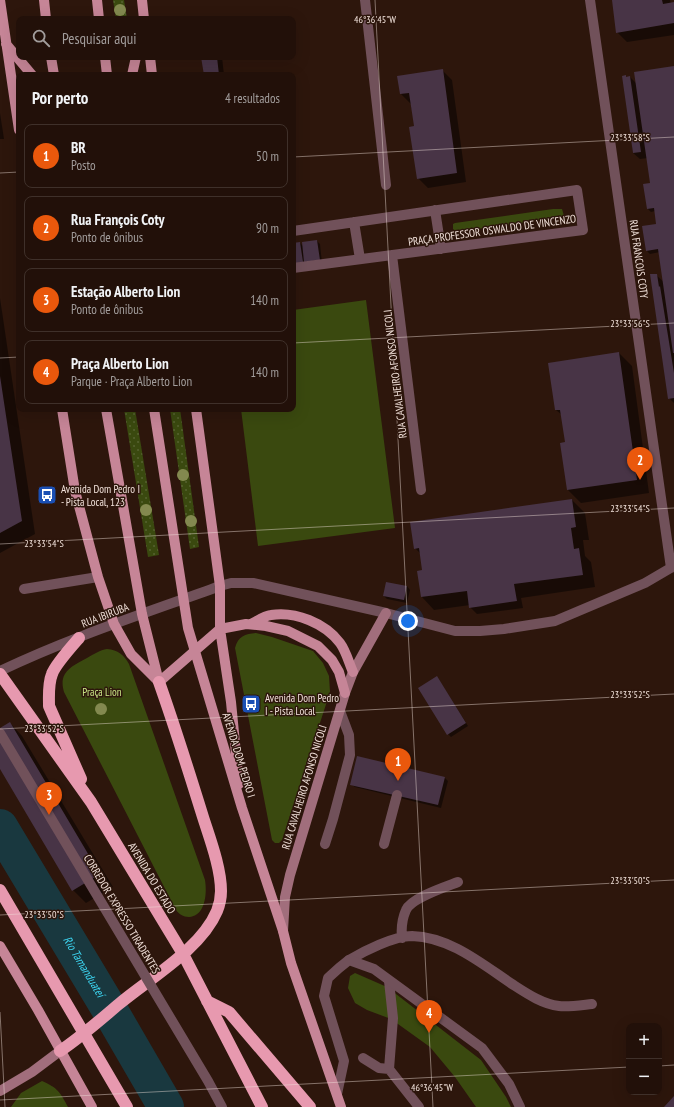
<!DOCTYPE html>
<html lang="pt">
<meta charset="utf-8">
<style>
:root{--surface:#221009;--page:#2e1e17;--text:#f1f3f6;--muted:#a29d9c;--line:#3f302a;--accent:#ea580c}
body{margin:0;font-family:"PT Sans Narrow",sans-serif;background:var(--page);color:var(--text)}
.controls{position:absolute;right:12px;bottom:12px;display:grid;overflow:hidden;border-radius:8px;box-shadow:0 4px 16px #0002}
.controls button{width:36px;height:36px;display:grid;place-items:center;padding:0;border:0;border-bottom:1px solid var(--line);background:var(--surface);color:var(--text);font:20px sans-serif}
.you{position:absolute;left:408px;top:621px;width:14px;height:14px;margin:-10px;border:3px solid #fff;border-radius:50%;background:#1a73e8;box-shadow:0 0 0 6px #1a73e833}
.badge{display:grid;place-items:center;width:26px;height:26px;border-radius:50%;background:var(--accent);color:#fff;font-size:13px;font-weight:700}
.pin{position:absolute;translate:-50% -33px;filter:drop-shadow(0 1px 2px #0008)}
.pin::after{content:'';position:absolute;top:21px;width:14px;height:12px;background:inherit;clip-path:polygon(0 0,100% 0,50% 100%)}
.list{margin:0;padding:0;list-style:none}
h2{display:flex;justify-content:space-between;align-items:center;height:52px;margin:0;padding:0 16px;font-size:17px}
h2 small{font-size:13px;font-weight:400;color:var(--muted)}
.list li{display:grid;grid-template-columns:26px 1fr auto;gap:12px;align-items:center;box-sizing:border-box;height:64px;margin:0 8px 8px;padding:0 8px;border:1px solid var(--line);border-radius:8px}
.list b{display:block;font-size:15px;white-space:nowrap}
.list p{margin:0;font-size:13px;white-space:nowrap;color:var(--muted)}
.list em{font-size:13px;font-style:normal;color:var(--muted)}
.icon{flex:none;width:22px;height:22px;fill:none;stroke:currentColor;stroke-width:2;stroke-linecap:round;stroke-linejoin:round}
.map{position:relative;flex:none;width:674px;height:1107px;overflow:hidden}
.search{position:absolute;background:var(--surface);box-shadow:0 4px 16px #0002;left:16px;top:16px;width:280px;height:44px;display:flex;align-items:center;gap:10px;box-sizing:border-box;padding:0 14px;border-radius:8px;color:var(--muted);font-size:15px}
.panel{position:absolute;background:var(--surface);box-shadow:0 4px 16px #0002;left:16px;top:72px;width:280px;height:340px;border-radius:8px}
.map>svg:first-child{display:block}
</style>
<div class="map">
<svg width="674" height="1107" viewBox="0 0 674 1107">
<defs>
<pattern id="grass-dots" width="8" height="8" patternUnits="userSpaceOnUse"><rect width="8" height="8" fill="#3a490f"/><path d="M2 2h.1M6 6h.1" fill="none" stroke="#576331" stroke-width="1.8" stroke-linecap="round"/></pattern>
</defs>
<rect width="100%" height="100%" fill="#2d160c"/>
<path fill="url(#grass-dots)" d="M113,0H124L127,19H116Z
M124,409H135L159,555L148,557Z
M170,409H180L199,547L190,549Z"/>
<path fill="#3a490f" d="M553,209H562L564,216L561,217L457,232L453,229V224L455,223Z
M366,300L395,528L258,546L241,409H293V310Z
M256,633L272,637L313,651L323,663L329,676L330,692L282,840L279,843H275L272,840L235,648C238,636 245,634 256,633Z
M107,649C118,650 124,655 129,664L205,880C207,892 206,916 189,917C183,917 179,914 176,910L64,692C58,672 72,666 87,658C94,654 100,650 107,649Z
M355,973L387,987L481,1060L506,1097L511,1107H476L455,1077L430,1047L391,1019L367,1010L355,1003L348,988L350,976Z
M42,1081C58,1088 60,1092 68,1107H11L21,1093Z"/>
<path fill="#0007" d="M613,0H670L671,4L674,3V35L627,42L617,32Z
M202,57H222L224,75H205Z
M674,67V403L669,398L656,275L665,283L660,252L650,254L647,251L657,225L655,211L651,212L648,209L651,184L648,158L640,159L633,153L626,77H630L637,84Z
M442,70L452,80L466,182L428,188L418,178L415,127L411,104L401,94Z
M0,113L4,139H0Z
M317,241L320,244L322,263L293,271V244L300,243L304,247Z
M0,298L35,534L0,553Z
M619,353L632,366L649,493L581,503L568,490L561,444L566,443L562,415L556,410Z
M572,500L585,513L589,540H583L585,556L591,562L595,587L521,598L523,608L477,614L470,607V605L434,610L422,597L423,571L421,554L415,548Z
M407,586L410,590L407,603L387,599L384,596Z
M437,677L468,726L451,737L448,734Z
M10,723L22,736L113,887L86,903L73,890L0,767Z
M445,778L448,781L441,808L355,787L351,784Z"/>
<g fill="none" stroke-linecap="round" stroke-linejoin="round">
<path stroke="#19383f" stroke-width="36" id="s1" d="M0,827L108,1007L166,1107"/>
</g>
<path fill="#483446" d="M612,0H662L663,4L674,2V23L616,33Z
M201,57H217L219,75H204Z
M674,66V353H673L658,249L646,251L642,226L656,224L654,208L647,209L643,184L650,183L634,72Z
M443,69L457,173L417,179L409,127L414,126L409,93L400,94L397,76Z
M626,75V77L630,76L641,152L633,153L622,76Z
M317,240L320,260L304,262L302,242Z
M300,242L303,262L293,264V243Z
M650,274H657L659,287L660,286L674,373V398L668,399Z
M619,352L637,480L567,490L560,443L565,442L560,410H555L548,363Z
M0,376L22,521L0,533Z
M572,499L576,527L571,528L574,549L579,548L583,575L514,584L517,601L469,608L467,591L421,597L417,571L422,570L419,548L414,549L410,522Z
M386,582L407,586L404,600L383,596Z
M437,676L466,723L447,735L418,688Z
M10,722L100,874L72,891L0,769V728Z
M357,756L445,777L438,805L350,785Z
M674,1096V1107H664Z"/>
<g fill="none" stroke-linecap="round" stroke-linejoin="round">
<path stroke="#71515a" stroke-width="10" d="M24,589L98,577
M325,844L333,819L350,755L349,735L340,711
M384,844L397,795
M402,938C401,928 402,919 406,910C411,898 445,887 458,882
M349,960C364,951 394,936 412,936C450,937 482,964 512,984C526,993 542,1004 559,1006C569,1007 582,1005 592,1004
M363,1058L379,1068L389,1069L419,1107
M389,1069L393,1018L389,981"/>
<path stroke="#71515a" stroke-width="10" d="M365,0L386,185
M590,0L671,568
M435,210L441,249
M354,222L360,259
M293,231L577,190L583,230L293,268
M392,255L421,490
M0,671C71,637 146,613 220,586L231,583H253L386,613L455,631H480L504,629L555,621L645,583L674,566
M337,1094L344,1061L324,996L328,978L339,968L349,960L374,969L482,1048L509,1084L520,1107"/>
<path stroke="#a16e7c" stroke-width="10" d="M283,931L285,897L290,875L345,693L353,672L386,613
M0,1091L32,1072L60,1051"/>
<path stroke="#c68597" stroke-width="10" d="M0,0L19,130
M44,0L46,19
M97,0L99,19
M142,0L144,19
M6,44L32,75
M51,57L54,75
M105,57L107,75
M150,57L152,75
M132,75L136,57
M62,409L75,491L98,577L114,624L131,654L159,682
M106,409L142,614L159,682
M154,409L188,628L242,808L283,931L291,963L341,1107
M196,409L220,586V629L231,702L239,784
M251,624C257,621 264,616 271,615C295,611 325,623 340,643C346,651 349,663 353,672
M159,682L220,629L246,624L266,626L288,631L318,646L332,660L339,672L345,693
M0,946L38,1010L92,1107"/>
<path stroke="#e799af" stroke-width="12" d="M79,638C72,646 55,665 52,674C48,684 49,695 49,706L81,779
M0,674L91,802L183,954L262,1107
M0,890L127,1107
M207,1001L229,1012L310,1107
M60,1051C81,1037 100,1020 119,1004C150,978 201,949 217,911C219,906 221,896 221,891C221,868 210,839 203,817C189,772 175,727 159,682"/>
<path stroke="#71515a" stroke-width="10" d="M0,733L208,1081L222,1107"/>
</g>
<g fill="#83894f">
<circle cx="120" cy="10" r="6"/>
<circle cx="183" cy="475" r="6"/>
<circle cx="146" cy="510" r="6"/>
<circle cx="191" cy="521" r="6"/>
<circle cx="101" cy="709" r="6"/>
</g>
<path fill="none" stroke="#f2e2db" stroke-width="1" stroke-opacity="0.45" d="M375,0L433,1107M293,157L674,137M0,173L19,172M293,343L674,323M0,358L19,357M0,544L674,508M0,729L674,694M0,915L674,880M0,1012L5,1107M659,1066L674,1065M0,1100L629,1067"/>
<defs>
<symbol id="bus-square" viewBox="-11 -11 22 22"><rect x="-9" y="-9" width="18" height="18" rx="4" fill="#1a4fb4" stroke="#2d160c"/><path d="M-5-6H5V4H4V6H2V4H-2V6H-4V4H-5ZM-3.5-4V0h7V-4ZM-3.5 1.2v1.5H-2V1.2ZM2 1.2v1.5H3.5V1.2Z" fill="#fff"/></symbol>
</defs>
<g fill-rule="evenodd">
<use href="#bus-square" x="36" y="484" width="22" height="22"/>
<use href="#bus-square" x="240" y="693" width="22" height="22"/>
</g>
<g text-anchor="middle" stroke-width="3" stroke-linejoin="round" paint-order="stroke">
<g font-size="11" fill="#f2e2db" stroke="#2d160c">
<text transform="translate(492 230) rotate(-8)" y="4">PRAÇA PROFESSOR OSWALDO DE VINCENZO</text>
<text transform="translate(639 259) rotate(82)" y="4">RUA FRANCOIS COTY</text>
<text transform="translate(395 374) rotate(-97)" y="4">RUA CAVALHEIRO AFONSO NICOLI</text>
<text transform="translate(105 615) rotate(-21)" y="4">RUA IBIRUBA</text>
<text transform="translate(239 755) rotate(73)" y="4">AVENIDA DOM PEDRO I</text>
<text transform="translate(304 787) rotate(-73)" y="4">RUA CAVALHEIRO AFONSO NICOLI</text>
<text transform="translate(152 878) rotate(59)" y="4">AVENIDA DO ESTADO</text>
<text transform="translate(122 914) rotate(59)" y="4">CORREDOR EXPRESSO TIRADENTES</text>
</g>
<g font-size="11" fill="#f2e2db" stroke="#2d160c" text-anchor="start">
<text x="61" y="493">Avenida Dom Pedro I<tspan x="61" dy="13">- Pista Local, 123</tspan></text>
<text x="265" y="702">Avenida Dom Pedro<tspan x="265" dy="13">I - Pista Local</tspan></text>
</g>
<g font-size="11" fill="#cae786" stroke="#2d160c">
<text x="102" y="696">Praça Lion</text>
</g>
<g font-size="12" font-style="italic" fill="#3dd4f0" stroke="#2d160c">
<text dy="4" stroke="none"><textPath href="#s1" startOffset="163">Rio Tamanduateí</textPath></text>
</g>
</g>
<g font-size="10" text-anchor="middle" fill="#f2e2db" stroke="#2d160c" stroke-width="3" stroke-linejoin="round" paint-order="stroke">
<text x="375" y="23">46°36'45"W</text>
<text x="630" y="141">23°33'58"S</text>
<text x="630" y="327">23°33'56"S</text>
<text x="630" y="512">23°33'54"S</text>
<text x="44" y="547">23°33'54"S</text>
<text x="630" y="698">23°33'52"S</text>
<text x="44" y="732">23°33'52"S</text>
<text x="630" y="884">23°33'50"S</text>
<text x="44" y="918">23°33'50"S</text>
<text x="432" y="1091">46°36'45"W</text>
</g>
</svg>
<div class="controls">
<button>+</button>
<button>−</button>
</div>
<div class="you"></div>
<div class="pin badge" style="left:398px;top:781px">1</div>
<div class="pin badge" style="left:640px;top:480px">2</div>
<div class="pin badge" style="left:49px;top:815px">3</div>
<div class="pin badge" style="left:429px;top:1033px">4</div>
<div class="search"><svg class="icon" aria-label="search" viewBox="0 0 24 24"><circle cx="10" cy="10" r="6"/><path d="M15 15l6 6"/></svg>Pesquisar aqui</div>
<section class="panel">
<h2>Por perto<small>4 resultados</small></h2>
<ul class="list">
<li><span class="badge">1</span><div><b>BR</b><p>Posto</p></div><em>50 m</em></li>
<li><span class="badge">2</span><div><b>Rua François Coty</b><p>Ponto de ônibus</p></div><em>90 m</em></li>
<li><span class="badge">3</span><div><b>Estação Alberto Lion</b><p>Ponto de ônibus</p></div><em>140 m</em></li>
<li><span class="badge">4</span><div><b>Praça Alberto Lion</b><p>Parque · Praça Alberto Lion</p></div><em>140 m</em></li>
</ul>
</section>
</div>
